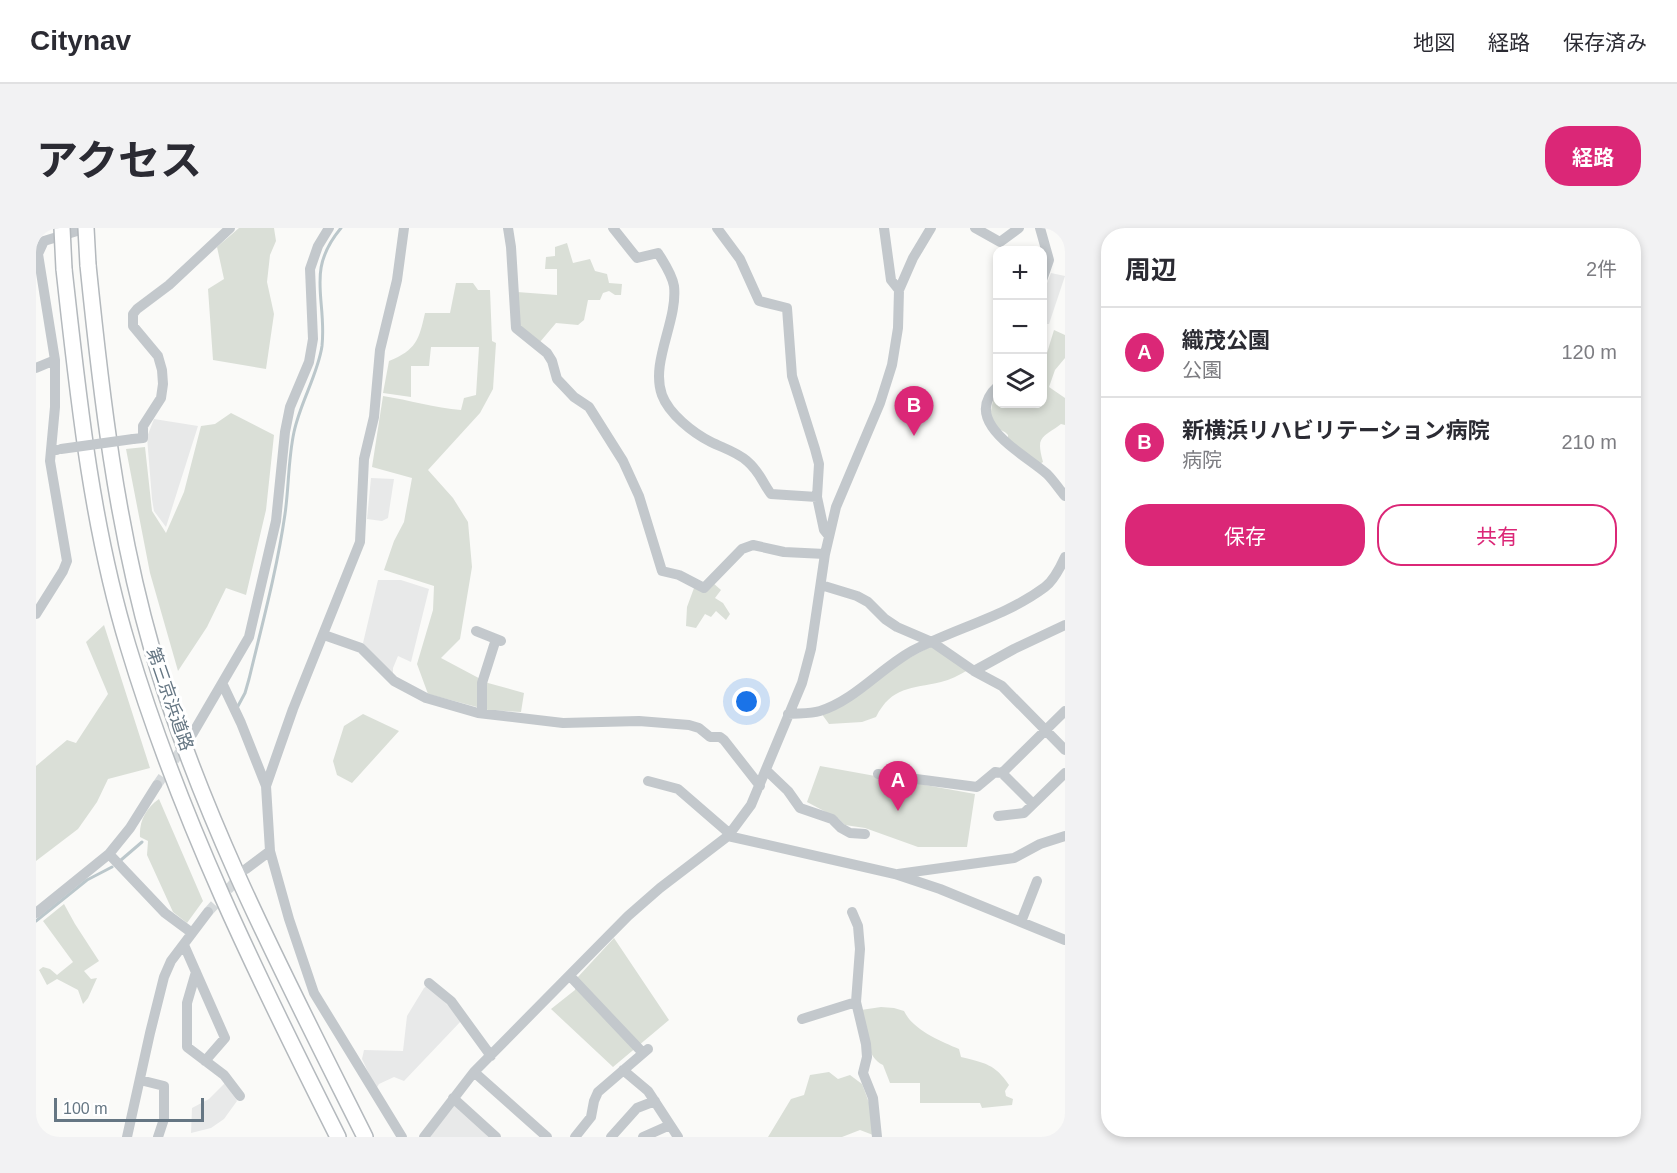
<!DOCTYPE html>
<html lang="ja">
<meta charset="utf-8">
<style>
:root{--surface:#fff;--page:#f2f2f3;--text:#2b2b33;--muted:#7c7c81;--line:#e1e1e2;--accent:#db2777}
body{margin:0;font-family:Helvetica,"Noto Sans JP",sans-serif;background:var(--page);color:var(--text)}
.controls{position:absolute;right:18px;top:18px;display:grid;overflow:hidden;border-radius:12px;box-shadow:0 3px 9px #0003}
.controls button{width:54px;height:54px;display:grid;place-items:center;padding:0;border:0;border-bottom:2px solid var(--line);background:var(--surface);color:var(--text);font:30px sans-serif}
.scale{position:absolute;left:18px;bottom:15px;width:150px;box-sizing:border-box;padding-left:6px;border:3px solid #657683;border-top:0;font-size:16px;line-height:21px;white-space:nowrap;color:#657683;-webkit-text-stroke:4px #fff;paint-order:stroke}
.you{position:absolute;left:711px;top:474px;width:21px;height:21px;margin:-15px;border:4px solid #fff;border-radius:50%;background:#1a73e8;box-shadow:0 0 0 9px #1a73e833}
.badge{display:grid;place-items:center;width:39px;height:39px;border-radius:50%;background:var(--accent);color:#fff;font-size:20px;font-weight:700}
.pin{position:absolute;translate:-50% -50px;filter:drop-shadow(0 2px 3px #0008)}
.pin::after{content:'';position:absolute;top:32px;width:21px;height:18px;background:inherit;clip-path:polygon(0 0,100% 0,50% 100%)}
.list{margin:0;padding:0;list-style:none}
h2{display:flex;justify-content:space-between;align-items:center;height:78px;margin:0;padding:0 24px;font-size:26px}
h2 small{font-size:20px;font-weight:400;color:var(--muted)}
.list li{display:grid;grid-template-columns:39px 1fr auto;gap:18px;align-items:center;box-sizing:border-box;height:90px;padding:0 24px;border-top:2px solid var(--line)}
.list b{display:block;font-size:22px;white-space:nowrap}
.list p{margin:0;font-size:20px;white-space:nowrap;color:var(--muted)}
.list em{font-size:20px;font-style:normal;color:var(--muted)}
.actions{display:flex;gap:12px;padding:18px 24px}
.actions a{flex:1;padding:14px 0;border:2px solid var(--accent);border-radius:24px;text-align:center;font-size:21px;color:var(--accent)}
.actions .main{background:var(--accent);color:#fff}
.icon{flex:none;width:33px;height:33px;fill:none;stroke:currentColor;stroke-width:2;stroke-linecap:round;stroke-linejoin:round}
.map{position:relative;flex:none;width:1029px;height:909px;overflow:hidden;border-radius:24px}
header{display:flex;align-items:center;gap:36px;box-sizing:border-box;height:84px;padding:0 30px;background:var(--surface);border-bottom:2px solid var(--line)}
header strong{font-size:28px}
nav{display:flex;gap:33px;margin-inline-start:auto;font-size:21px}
.intro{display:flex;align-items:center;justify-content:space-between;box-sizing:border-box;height:144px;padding:0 36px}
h1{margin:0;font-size:42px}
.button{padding:15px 27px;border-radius:24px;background:var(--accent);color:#fff;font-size:21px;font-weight:700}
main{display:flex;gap:36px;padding:0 36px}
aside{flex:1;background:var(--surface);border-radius:24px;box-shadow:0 3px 9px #0003}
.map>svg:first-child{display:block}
</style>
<header>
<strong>Citynav</strong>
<nav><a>地図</a><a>経路</a><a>保存済み</a></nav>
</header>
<div class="intro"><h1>アクセス</h1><a class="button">経路</a></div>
<main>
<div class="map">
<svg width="1029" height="909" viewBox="0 0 1029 909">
<rect width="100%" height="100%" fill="#fafaf8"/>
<path fill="#e8e9e9" d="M1015,45L1029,48L1013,96H1007V57L1010,58Z
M118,191L162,198L130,299L118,283L116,271L111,209Z
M335,250L358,251L352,290L346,293L331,291Z
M342,352H365L393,361L375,434L362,428L357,440V446L327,415Z
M392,757L426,792L368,853L358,849L343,856L340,861L326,831L328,822L367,823L371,788L388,760Z
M189,855L201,873L188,891L175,900L155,905L156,880L173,871Z
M417,878H421L456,909H394Z"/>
<path fill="#dadfd7" d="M203,0H238L240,13L234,27L231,54L238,86L230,141L177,132L172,61L188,51L181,19Z
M531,15L537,35L554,31L559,43L571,46L573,55L586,56L585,67H579L573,63L567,65L564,72H552L548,92L542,97L520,95L504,114L482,97L481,64L521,67V41H509L510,29L519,28V19Z
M420,55H437L442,62H454L456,113L460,115L457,161L444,185L392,242L417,270L432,294L436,339L424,411L405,430L452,455L488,465L485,484L452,482L392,466L381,436L397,382L398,358L348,342L358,313L368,294L376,250L336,239L347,168C373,172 399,180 425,182L428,170L440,167L443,119H395L393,138H375V169L347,165L353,133C380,122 383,112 389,85H414Z
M1018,102L1029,107V130L1019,142L1013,159L1029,170V197L1025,196C1005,211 1000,208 1007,234L1004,236L972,211V207C968,202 965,203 960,200C950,193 957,170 961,163L962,176H1006L1007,138Z
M195,185L238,207L230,282L210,367L190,360L171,399L142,443L114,345L90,221L109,219L116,283L130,305L148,264L165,198L179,196Z
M677,355L685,362L679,370L687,375L694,386L690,392L680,383L675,389L669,386L660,400L650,398L651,379L658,360Z
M68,397L114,540L72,551L61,574L42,601L0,633V538L31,512L40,515L72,466L50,414Z
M896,418L932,442C923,447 914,452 905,454C875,461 856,458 840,489L826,494L793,496L785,485L858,438Z
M327,486L363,503L316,555L301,547L297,533L308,498Z
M784,538L939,566L931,619H882L829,600L809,597L803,591L771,574Z
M123,571L167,673L151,695L137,684L111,627L112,613L104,609C103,593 110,580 123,571Z
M28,676L39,696L63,733L48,743L55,751L61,750L52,770L47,776L42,762L21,751L11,757L3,742L7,739L14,741L21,747L37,734L7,693Z
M578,710L633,792L577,839L515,781L539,762L541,750Z
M845,779L858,780L868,783C877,802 904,813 923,821L925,829C949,835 959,836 973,857L969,863L970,868L977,871L976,877L946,880L944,875H884V855H854L847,837C829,829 829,799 825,782Z
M793,844L802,851L814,847L826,856L834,877L837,907L824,902L806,909H732L755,871L768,867L774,847Z"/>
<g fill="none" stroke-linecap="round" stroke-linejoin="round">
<path stroke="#bbc7cb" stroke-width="3" d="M202,478L209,465L213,451C226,397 241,342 249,286C253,259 252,232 258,204C264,175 282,146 286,118C291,70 269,43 305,0
M85,632L106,614
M0,693L51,652L76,639"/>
<path stroke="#d5d9db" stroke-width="10" stroke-dasharray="10 5" stroke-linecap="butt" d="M121,557L157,505
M172,684L206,646"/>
<defs>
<path id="highway" d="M52,37C65,165 80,296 116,421C166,592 250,751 329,909
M28,41C42,167 55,296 92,418C144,591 221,748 302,909"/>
</defs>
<use href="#highway" stroke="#b4b9bd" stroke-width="18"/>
<path stroke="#c3c8cc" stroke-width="10" d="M472,0L475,19L480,100L511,125L516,133L521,151L538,169L553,179L587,233L603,268L626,343L643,347L668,360L706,321L717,317L748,324L789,326
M577,0L601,30L622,25C628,35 636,46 638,58C642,93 614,134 626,167C633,186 657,205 675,214C687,220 701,224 711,233C724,244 726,254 735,266L781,269
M681,0L704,31L723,73L751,80L756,148L779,221L783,236L781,269L788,302L792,307
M848,0L855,52L863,62
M939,0L964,14L983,0
M1004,0L1013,32L1006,52
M0,140L19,132
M962,158C923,194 989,226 1011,246C1018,253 1023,261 1029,268
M97,211L107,210V198L125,170L127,156L126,142L122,128L97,98V86L101,81L133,57L194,0
M15,222L19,179V132L2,26L8,13L51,0
M785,357L821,368L832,374L849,391L861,399L896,414L938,443L966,458L1029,522
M0,386L27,343L31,333L14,233L15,222H21
M440,403L465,413
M288,407L325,420L358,453L390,470L442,485L527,495L603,493L653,497L663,500L674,509H684L688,512L724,558
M938,443L978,421L1029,397
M187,457L205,495L230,558L234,623L253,691L278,765L366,909
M446,485V455L460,411
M752,486C763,485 774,486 784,483C819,472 845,440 876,423C919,400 969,389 1009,359C1018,352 1024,340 1029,329
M157,505L213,409L240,293L249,204L254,179L273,134L277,111L274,41L282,18L293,0
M730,542L752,563L764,580L796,591L805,600L814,605L829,606
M842,546L941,559L959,544L966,545
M612,553L642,561L694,606
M230,558L257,481L324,314L328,231L338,189L344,122L361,52L368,0
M997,576L966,545L1029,483
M962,588L988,585L1029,545
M692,608L859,646L904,661L1029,712
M73,626L129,685L156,705
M210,641L234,623
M862,646L978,630L1004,616L1029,608
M816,684L822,698L824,721L820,774L830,816L831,829L827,845L837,870L841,909
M0,685L73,626L94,600L121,557
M985,694L1001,653
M148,717L189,810L169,833
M160,744L151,775V819L188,847L204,868
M534,748L607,825
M393,755L415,773L455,828
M766,791L820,774
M587,842L612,863L642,909
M438,844L511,909
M104,852L128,858V891L122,909
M417,870L460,909
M91,909L114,805L128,749L135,733L172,684
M388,909L438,844L592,688L624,660L692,608L715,577L766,455L775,421L789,326L800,279L844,175L856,137L862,100L863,62L877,30L895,0
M539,909L555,889L558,873L562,864L612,821
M575,909L601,880L619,873
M607,909L634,897"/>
<use href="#highway" stroke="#fff" stroke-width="15"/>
<defs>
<path id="highway-bridge" d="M26,0L28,41
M50,0L52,37"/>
</defs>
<use href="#highway-bridge" stroke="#b4b9bd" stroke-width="18" stroke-linecap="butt"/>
<path stroke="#c3c8cc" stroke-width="10" d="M25,221L97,211"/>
<use href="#highway-bridge" stroke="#fff" stroke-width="15"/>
</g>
<g text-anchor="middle" stroke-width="6" stroke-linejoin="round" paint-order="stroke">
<g font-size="18" fill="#657683" stroke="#fff">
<text transform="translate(134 471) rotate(71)" y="6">第三京浜道路</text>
</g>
</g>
</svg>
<div class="controls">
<button>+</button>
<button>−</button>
<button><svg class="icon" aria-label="layers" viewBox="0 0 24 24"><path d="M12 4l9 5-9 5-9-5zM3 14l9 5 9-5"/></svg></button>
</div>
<div class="scale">100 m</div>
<div class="you"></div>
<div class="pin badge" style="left:862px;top:583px">A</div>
<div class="pin badge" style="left:878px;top:208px">B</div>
</div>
<aside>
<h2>周辺<small>2件</small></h2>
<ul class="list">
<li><span class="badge">A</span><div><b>織茂公園</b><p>公園</p></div><em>120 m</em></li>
<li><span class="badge">B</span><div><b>新横浜リハビリテーション病院</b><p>病院</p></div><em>210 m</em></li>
</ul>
<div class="actions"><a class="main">保存</a><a>共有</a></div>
</aside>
</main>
